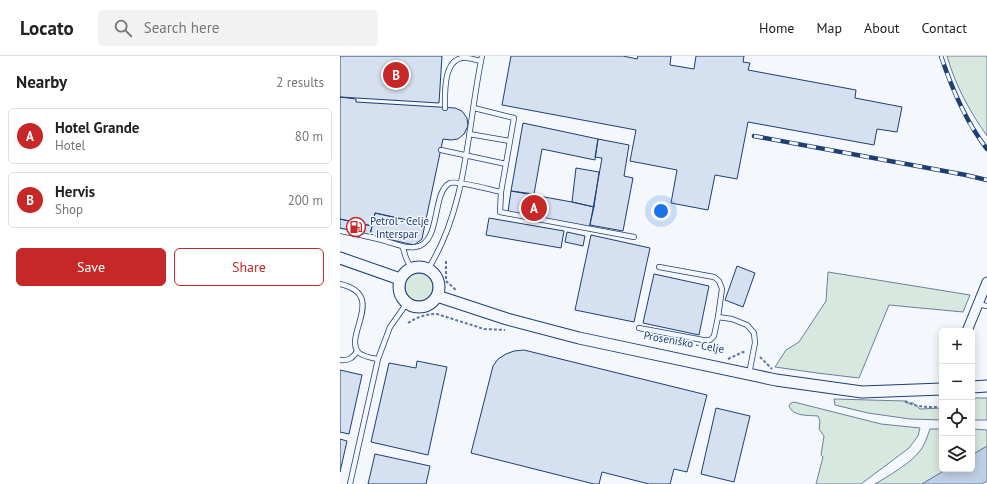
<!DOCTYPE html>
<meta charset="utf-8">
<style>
:root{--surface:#fff;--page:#f2f2f2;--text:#222;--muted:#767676;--line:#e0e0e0;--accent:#c62828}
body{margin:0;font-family:"PT Sans",sans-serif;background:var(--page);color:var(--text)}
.controls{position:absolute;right:12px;bottom:12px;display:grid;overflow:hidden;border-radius:6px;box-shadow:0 2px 10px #0003}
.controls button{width:36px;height:36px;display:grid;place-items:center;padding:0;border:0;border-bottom:1px solid var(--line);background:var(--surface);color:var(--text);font:20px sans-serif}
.you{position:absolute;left:321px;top:155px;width:14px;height:14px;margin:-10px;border:3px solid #fff;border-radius:50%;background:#1a73e8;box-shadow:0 0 0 6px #1a73e833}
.badge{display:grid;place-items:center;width:26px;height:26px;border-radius:50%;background:var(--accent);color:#fff;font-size:13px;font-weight:700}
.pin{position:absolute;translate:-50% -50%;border:2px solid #fff;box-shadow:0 1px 4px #0006}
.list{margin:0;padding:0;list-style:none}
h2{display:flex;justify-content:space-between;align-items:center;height:52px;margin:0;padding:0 16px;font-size:17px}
h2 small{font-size:13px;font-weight:400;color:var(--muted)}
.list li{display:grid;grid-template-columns:26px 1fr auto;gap:12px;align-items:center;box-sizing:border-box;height:56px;margin:0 8px 8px;padding:0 8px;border:1px solid var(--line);border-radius:6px}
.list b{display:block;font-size:15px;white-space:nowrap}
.list p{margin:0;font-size:13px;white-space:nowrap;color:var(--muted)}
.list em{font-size:13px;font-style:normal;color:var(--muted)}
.actions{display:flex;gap:8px;padding:12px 16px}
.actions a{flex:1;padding:9px 0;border:1px solid var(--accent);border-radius:6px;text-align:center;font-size:14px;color:var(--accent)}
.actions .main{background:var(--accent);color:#fff}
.icon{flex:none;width:22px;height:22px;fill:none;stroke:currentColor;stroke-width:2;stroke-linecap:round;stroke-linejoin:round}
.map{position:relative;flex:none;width:647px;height:428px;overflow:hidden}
header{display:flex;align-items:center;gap:24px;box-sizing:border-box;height:56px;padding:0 20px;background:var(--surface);border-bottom:1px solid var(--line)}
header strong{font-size:19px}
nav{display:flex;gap:22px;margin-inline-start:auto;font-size:14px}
.search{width:280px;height:36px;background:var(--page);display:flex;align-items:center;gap:10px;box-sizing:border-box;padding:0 14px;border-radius:6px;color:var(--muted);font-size:15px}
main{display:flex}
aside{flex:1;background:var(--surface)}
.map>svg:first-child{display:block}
</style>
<header>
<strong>Locato</strong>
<div class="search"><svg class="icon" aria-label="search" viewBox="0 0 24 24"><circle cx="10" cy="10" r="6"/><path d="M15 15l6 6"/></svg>Search here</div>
<nav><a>Home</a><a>Map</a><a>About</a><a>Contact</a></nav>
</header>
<main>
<aside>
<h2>Nearby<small>2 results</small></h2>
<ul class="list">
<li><span class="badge">A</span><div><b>Hotel Grande</b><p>Hotel</p></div><em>80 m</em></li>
<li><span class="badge">B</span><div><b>Hervis</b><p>Shop</p></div><em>200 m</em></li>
</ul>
<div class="actions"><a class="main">Save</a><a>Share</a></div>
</aside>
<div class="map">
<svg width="647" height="428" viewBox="0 0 647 428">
<rect width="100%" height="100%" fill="#f4f7fb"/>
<path fill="#d7e8df" stroke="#687fa3" d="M607,0H647V80C629,54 616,31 607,0Z
M488,216L630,239L623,256L549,249L519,322L477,317L435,311L446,294L459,286L486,245Z
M65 231a14 14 0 1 1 28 0a14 14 0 1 1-28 0Z
M636,342H647V364H632V345Z
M494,343L565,345L566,347H573L580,353L602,352V364L570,363L528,357L495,349Z
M454,346L541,368L580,372L578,380L569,392L521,428H476L483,401L481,399L484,380L479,373L480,365L478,360C468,359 453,361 449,350L451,347Z
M590,373H602V413H607L582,428H535C547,421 572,406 579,396C585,389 587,381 590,373Z
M632,373L647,374V390L632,399Z"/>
<path fill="#bed0e5" stroke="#687fa3" d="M647,390V425L642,428H582L607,413H632V399Z"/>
<path fill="#d5e0f0" stroke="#1d3f73" d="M0,0H102L99,47L0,41Z
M171,0H283L297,3L298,0H331L330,9L354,13L356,0H404L403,6L410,7L408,14L516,34L515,42L562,51L557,76L537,73L534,89L408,66L397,123L375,119L368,154L331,147L337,114L290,105L296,74L162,49Z
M0,41L16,43V46L115,52L122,55L127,62L128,70L124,78L118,83L111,84L103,83L85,168L35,157L32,170L0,163Z
M183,67L258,83L255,104L202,93L194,138L171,135Z
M258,83L289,89L284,120L293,122L283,175L250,169L262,102L255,101Z
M236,112L259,116L254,151L232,146Z
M171,135L232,146L254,151L249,172L168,156Z
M35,157L85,168L82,183L74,189L30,179Z
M149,162L224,175L221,192L146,179Z
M0,163L32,170L30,179L0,172Z
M227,176L245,180L243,190L225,186Z
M251,179L310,192L294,266L235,254Z
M397,210L415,217L403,251L385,244Z
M314,218L369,230L359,279L303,267Z
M184,294L367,339L347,416L334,413L330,428H309L262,416L259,428H254L131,397L153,310L158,303L166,298L174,295Z
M77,305L107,311L88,399L31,386L49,307L76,312Z
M0,314L22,319L9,378L0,376Z
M376,352L410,360L394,426L361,418Z
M0,383L7,385L0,416Z
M35,398L90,410L86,428H28Z"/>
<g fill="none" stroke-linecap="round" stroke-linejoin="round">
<defs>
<path id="service" d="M105,52C105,38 103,5 122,2C128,1 135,4 141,5
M134,52L174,62L161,136L160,156L294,181
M129,78L170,85
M101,94L166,108
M0,175C16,178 32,181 48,186C58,188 64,193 75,191C102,188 91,136 110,127C117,124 151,134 161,136
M63,192L66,202L71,212
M319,211L374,221L379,225L382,233L378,261
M88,213C128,150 127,71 142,0
M0,228C47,239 4,278 18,296C23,301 32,302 38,303
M638,248L647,250
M299,272L363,284H370L374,280L378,261L392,263L407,269L414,277L415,287L409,318
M0,304C9,305 13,302 17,295
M10,428L38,303L50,271L67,247"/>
<path id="minor" d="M627,275L647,226"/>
<path id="tertiary" d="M0,202L60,223
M59 231a20 20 0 1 1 40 0a20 20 0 1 1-40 0Z
M97,240L167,263L239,282L436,324L522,336L602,333
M632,331L647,330"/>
</defs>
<use href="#service" stroke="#1d3f73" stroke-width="6"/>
<use href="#minor" stroke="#1d3f73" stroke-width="11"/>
<use href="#tertiary" stroke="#1d3f73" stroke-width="13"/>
<path stroke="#5e769c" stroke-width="2" stroke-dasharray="3 2" stroke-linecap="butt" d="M106,205V225L117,235
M68,267C77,261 86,258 97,258L144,273L165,274
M420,301L432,313
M388,303L403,296L406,297
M565,345C578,352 589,351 602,351"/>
<use href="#service" stroke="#f4f7fb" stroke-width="4.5"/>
<use href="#minor" stroke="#f4f7fb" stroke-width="9"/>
<use href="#tertiary" stroke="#f4f7fb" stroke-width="11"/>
<defs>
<path id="rail" d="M601,0C612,33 626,66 647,93
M414,80L626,119L647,124"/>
</defs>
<use href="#rail" stroke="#1d3f73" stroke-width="4.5"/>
<use href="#rail" stroke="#f4f7fb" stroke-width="3" stroke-dasharray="9" stroke-linecap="butt"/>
</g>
<defs>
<symbol id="fuel-ring" viewBox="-11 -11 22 22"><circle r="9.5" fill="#f4f7fb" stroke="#c62828" stroke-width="1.5"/><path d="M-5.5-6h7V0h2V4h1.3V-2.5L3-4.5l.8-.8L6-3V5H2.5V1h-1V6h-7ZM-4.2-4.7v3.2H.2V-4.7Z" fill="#c62828"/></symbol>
</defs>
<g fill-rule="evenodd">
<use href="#fuel-ring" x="5" y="160" width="22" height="22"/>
</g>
<g text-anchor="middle" stroke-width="3" stroke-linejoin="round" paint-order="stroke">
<g font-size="11" fill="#1d3f73" stroke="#f4f7fb" text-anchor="start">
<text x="30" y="169">Petrol - Celje<tspan x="30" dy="13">- Interspar</tspan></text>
</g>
<g font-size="11" fill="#1d3f73" stroke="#f4f7fb">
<text transform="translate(344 286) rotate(10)" y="4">Proseniško - Celje</text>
</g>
</g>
</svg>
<div class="controls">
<button>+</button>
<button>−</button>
<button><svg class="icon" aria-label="locate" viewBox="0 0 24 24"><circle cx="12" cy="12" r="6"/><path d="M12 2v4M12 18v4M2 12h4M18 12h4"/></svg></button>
<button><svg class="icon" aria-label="layers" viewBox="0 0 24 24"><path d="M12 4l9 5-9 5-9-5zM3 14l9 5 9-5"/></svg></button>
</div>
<div class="you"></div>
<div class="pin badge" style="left:194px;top:152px">A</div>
<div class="pin badge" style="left:56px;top:19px">B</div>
</div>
</main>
